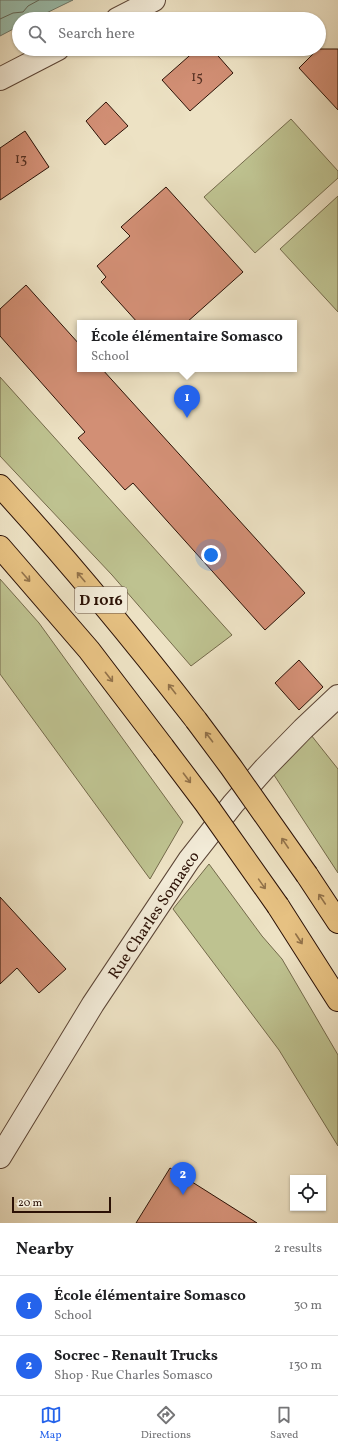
<!DOCTYPE html>
<meta charset="utf-8">
<style>
:root{--surface:#fff;--page:#f2f2f2;--text:#202124;--muted:#757577;--line:#e0e0e0;--accent:#2563eb}
body{margin:0;font-family:Vollkorn,serif;background:var(--page);color:var(--text)}
.controls{position:absolute;right:12px;bottom:12px;display:grid;overflow:hidden;border-radius:0px;box-shadow:0 1px 3px #0004}
.controls button{width:36px;height:36px;display:grid;place-items:center;padding:0;border:0;border-bottom:1px solid var(--line);background:var(--surface);color:var(--text);font:20px sans-serif}
.scale{position:absolute;left:12px;bottom:10px;width:99px;box-sizing:border-box;padding-left:4px;border:2px solid #2b1106;border-top:0;font-size:11px;line-height:14px;white-space:nowrap;color:#2b1106;-webkit-text-stroke:3px #f3ecd9;paint-order:stroke}
.you{position:absolute;left:211px;top:555px;width:14px;height:14px;margin:-10px;border:3px solid #fff;border-radius:50%;background:#1a73e8;box-shadow:0 0 0 6px #1a73e833}
.badge{display:grid;place-items:center;width:26px;height:26px;border-radius:50%;background:var(--accent);color:#fff;font-size:13px;font-weight:700}
.pin{position:absolute;translate:-50% -33px;filter:drop-shadow(0 1px 2px #0008)}
.pin::after{content:'';position:absolute;top:21px;width:14px;height:12px;background:inherit;clip-path:polygon(0 0,100% 0,50% 100%)}
.popup{position:absolute;left:77px;top:320px;width:220px;height:52px;box-sizing:border-box;display:grid;place-content:center;border-radius:0px;background:var(--surface);filter:drop-shadow(0 1px 3px #0005);font-size:13px;white-space:nowrap;color:var(--muted)}
.popup b{font-size:15px;color:var(--text)}
.popup::after{content:'';position:absolute;left:50%;top:100%;margin-left:-8px;border:8px solid transparent;border-top-color:var(--surface)}
.list{margin:0;padding:0;list-style:none}
h2{display:flex;justify-content:space-between;align-items:center;height:52px;margin:0;padding:0 16px;font-size:17px}
h2 small{font-size:13px;font-weight:400;color:var(--muted)}
.list li{display:grid;grid-template-columns:26px 1fr auto;gap:12px;align-items:center;box-sizing:border-box;height:60px;padding:0 16px;border-top:1px solid var(--line)}
.list b{display:block;font-size:15px;white-space:nowrap}
.list p{margin:0;font-size:13px;white-space:nowrap;color:var(--muted)}
.list em{font-size:13px;font-style:normal;color:var(--muted)}
.icon{flex:none;width:22px;height:22px;fill:none;stroke:currentColor;stroke-width:2;stroke-linecap:round;stroke-linejoin:round}
.map{position:relative;flex:none;width:338px;height:1223px;overflow:hidden}
.search{position:absolute;background:var(--surface);box-shadow:0 1px 3px #0004;left:12px;right:12px;top:12px;height:44px;display:flex;align-items:center;gap:10px;box-sizing:border-box;padding:0 14px;border-radius:22px;color:var(--muted);font-size:15px}
.sheet{height:172px;background:var(--surface)}
nav{display:flex;justify-content:space-around;align-items:center;box-sizing:border-box;height:56px;border-top:1px solid var(--line);background:var(--surface);font-size:11px;color:var(--muted)}
nav a{display:grid;justify-items:center;gap:2px}
nav .on{color:var(--accent)}
.map>svg:first-child{display:block}
</style>
<div class="map">
<svg width="338" height="1223" viewBox="0 0 338 1223">
<rect width="100%" height="100%" fill="#ede2c4"/>
<filter id="stains"><feTurbulence type="fractalNoise" baseFrequency=".005" numOctaves="4"/><feColorMatrix values="0 0 0 0 .2 0 0 0 0 .09 0 0 0 0 .02 0 0 0 .5 -.17"/></filter>
<radialGradient id="worn" r=".72"><stop offset=".6" stop-color="#630" stop-opacity="0"/><stop offset="1" stop-color="#630" stop-opacity=".3"/></radialGradient>
<path fill="#bec290" stroke="#746a4b" d="M291,119L338,171V178L255,253L204,197Z
M338,196V312L280,249Z
M0,377L232,635L191,666L112,575L0,456Z
M0,579L39,623L183,822L150,879L0,674Z
M311,735L338,769V873L274,775Z
M209,864L262,936L282,959L338,1055V1146L279,1050L173,909Z"/>
<path fill="#9abfae" stroke="#6e796b" d="M0,0H73L34,19H19V26L0,36Z"/>
<g fill="none" stroke-linecap="round" stroke-linejoin="round">
<path stroke="#62685a" stroke-width="1" d="M0,19L13,13L23,12L28,6L39,0"/>
</g>
<path fill="#d28f75" stroke="#2b1106" d="M197,49H212L233,73L190,111L162,80Z
M318,49H338V110L299,68Z
M106,102L128,126L105,145L86,121Z
M25,131L49,167L0,200V148Z
M166,187L243,272L186,323H138L101,282L106,277L97,266L130,236L121,227Z
M26,285L80,345V369H102L305,593L265,630L133,483L125,490L78,438L85,432L0,336V309Z
M299,660L323,687L299,710L275,683Z
M0,897L66,969L39,993L17,968L0,984Z
M170,1168L257,1223H136Z"/>
<g fill="none" stroke-linecap="round" stroke-linejoin="round">
<defs>
<g id="minor">
<path d="M117,19L154,0"/>
<path d="M0,79L58,49"/>
<path id="s1" d="M0,1157L93,1004L189,860L233,804L265,768L303,729L338,696"/>
</g>
<path id="highway" d="M0,486C69,561 133,639 196,720
M0,547L89,650L163,747
M307,875L338,922
M278,906L338,1000"/>
</defs>
<use href="#minor" stroke="#5c4536" stroke-width="24"/>
<use href="#highway" stroke="#2b1106" stroke-width="24"/>
<use href="#minor" stroke="#f3ecd9" stroke-width="22"/>
<use href="#highway" stroke="#e6c182" stroke-width="22"/>
<defs>
<path id="highway-bridge" d="M196,720L231,767L307,875
M163,747L206,804L278,906"/>
</defs>
<use href="#highway-bridge" stroke="#2b1106" stroke-width="24" stroke-linecap="butt"/>
<use href="#highway-bridge" stroke="#e6c182" stroke-width="22"/>
</g>
<defs><path id="oneway-shaft" d="M-6 0H5M1.5-3L5.5 0L1.5 3" fill="none" stroke-width="1.6" stroke-linecap="round" stroke-linejoin="round"/></defs>
<g stroke="#92724a">
<use href="#oneway-shaft" transform="translate(26 577) rotate(49)"/>
<use href="#oneway-shaft" transform="translate(81 577) rotate(-130)"/>
<use href="#oneway-shaft" transform="translate(109 677) rotate(52)"/>
<use href="#oneway-shaft" transform="translate(172 689) rotate(-128)"/>
<use href="#oneway-shaft" transform="translate(209 737) rotate(-127)"/>
<use href="#oneway-shaft" transform="translate(187 778) rotate(53)"/>
<use href="#oneway-shaft" transform="translate(285 843) rotate(-124)"/>
<use href="#oneway-shaft" transform="translate(262 884) rotate(55)"/>
<use href="#oneway-shaft" transform="translate(322 899) rotate(-124)"/>
<use href="#oneway-shaft" transform="translate(299 939) rotate(57)"/>
</g>
<g text-anchor="middle" stroke-width="4" stroke-linejoin="round" paint-order="stroke">
<g font-size="14" fill="#553022">
<text x="197" y="81">15</text>
<text x="21" y="163">13</text>
</g>
<rect fill="#f3ecd9" stroke="#675345" stroke-width="1" x="75" y="587" width="52" height="26" rx="3"/>
<g font-size="15" font-weight="bold" fill="#2b1106">
<text x="101" y="605">D 1016</text>
</g>
<g font-size="16" fill="#2b1106" stroke="#f3ecd9">
<text dy="6" stroke="none"><textPath href="#s1" startOffset="287">Rue Charles Somasco</textPath></text>
</g>
</g>
<rect width="100%" height="100%" filter="url(#stains)"/>
<rect width="100%" height="100%" fill="url(#worn)"/>
</svg>
<div class="controls">
<button><svg class="icon" aria-label="locate" viewBox="0 0 24 24"><circle cx="12" cy="12" r="6"/><path d="M12 2v4M12 18v4M2 12h4M18 12h4"/></svg></button>
</div>
<div class="scale">20 m</div>
<div class="you"></div>
<div class="pin badge" style="left:187px;top:418px">1</div>
<div class="popup"><b>École élémentaire Somasco</b>School</div>
<div class="pin badge" style="left:183px;top:1195px">2</div>
<div class="search"><svg class="icon" aria-label="search" viewBox="0 0 24 24"><circle cx="10" cy="10" r="6"/><path d="M15 15l6 6"/></svg>Search here</div>
</div>
<section class="sheet">
<h2>Nearby<small>2 results</small></h2>
<ul class="list">
<li><span class="badge">1</span><div><b>École élémentaire Somasco</b><p>School</p></div><em>30 m</em></li>
<li><span class="badge">2</span><div><b>Socrec - Renault Trucks</b><p>Shop · Rue Charles Somasco</p></div><em>130 m</em></li>
</ul>
</section>
<nav>
<a class="on"><svg class="icon" aria-label="map" viewBox="0 0 24 24"><path d="M3 6l6-2 6 2 6-2v14l-6 2-6-2-6 2zM9 4v14M15 6v14"/></svg>Map</a>
<a><svg class="icon" aria-label="directions" viewBox="0 0 24 24"><path d="M12 3l9 9-9 9-9-9zM9 14v-3h6M13 9l2 2-2 2"/></svg>Directions</a>
<a><svg class="icon" aria-label="saved" viewBox="0 0 24 24"><path d="M7 4h10v16l-5-4-5 4z"/></svg>Saved</a>
</nav>
